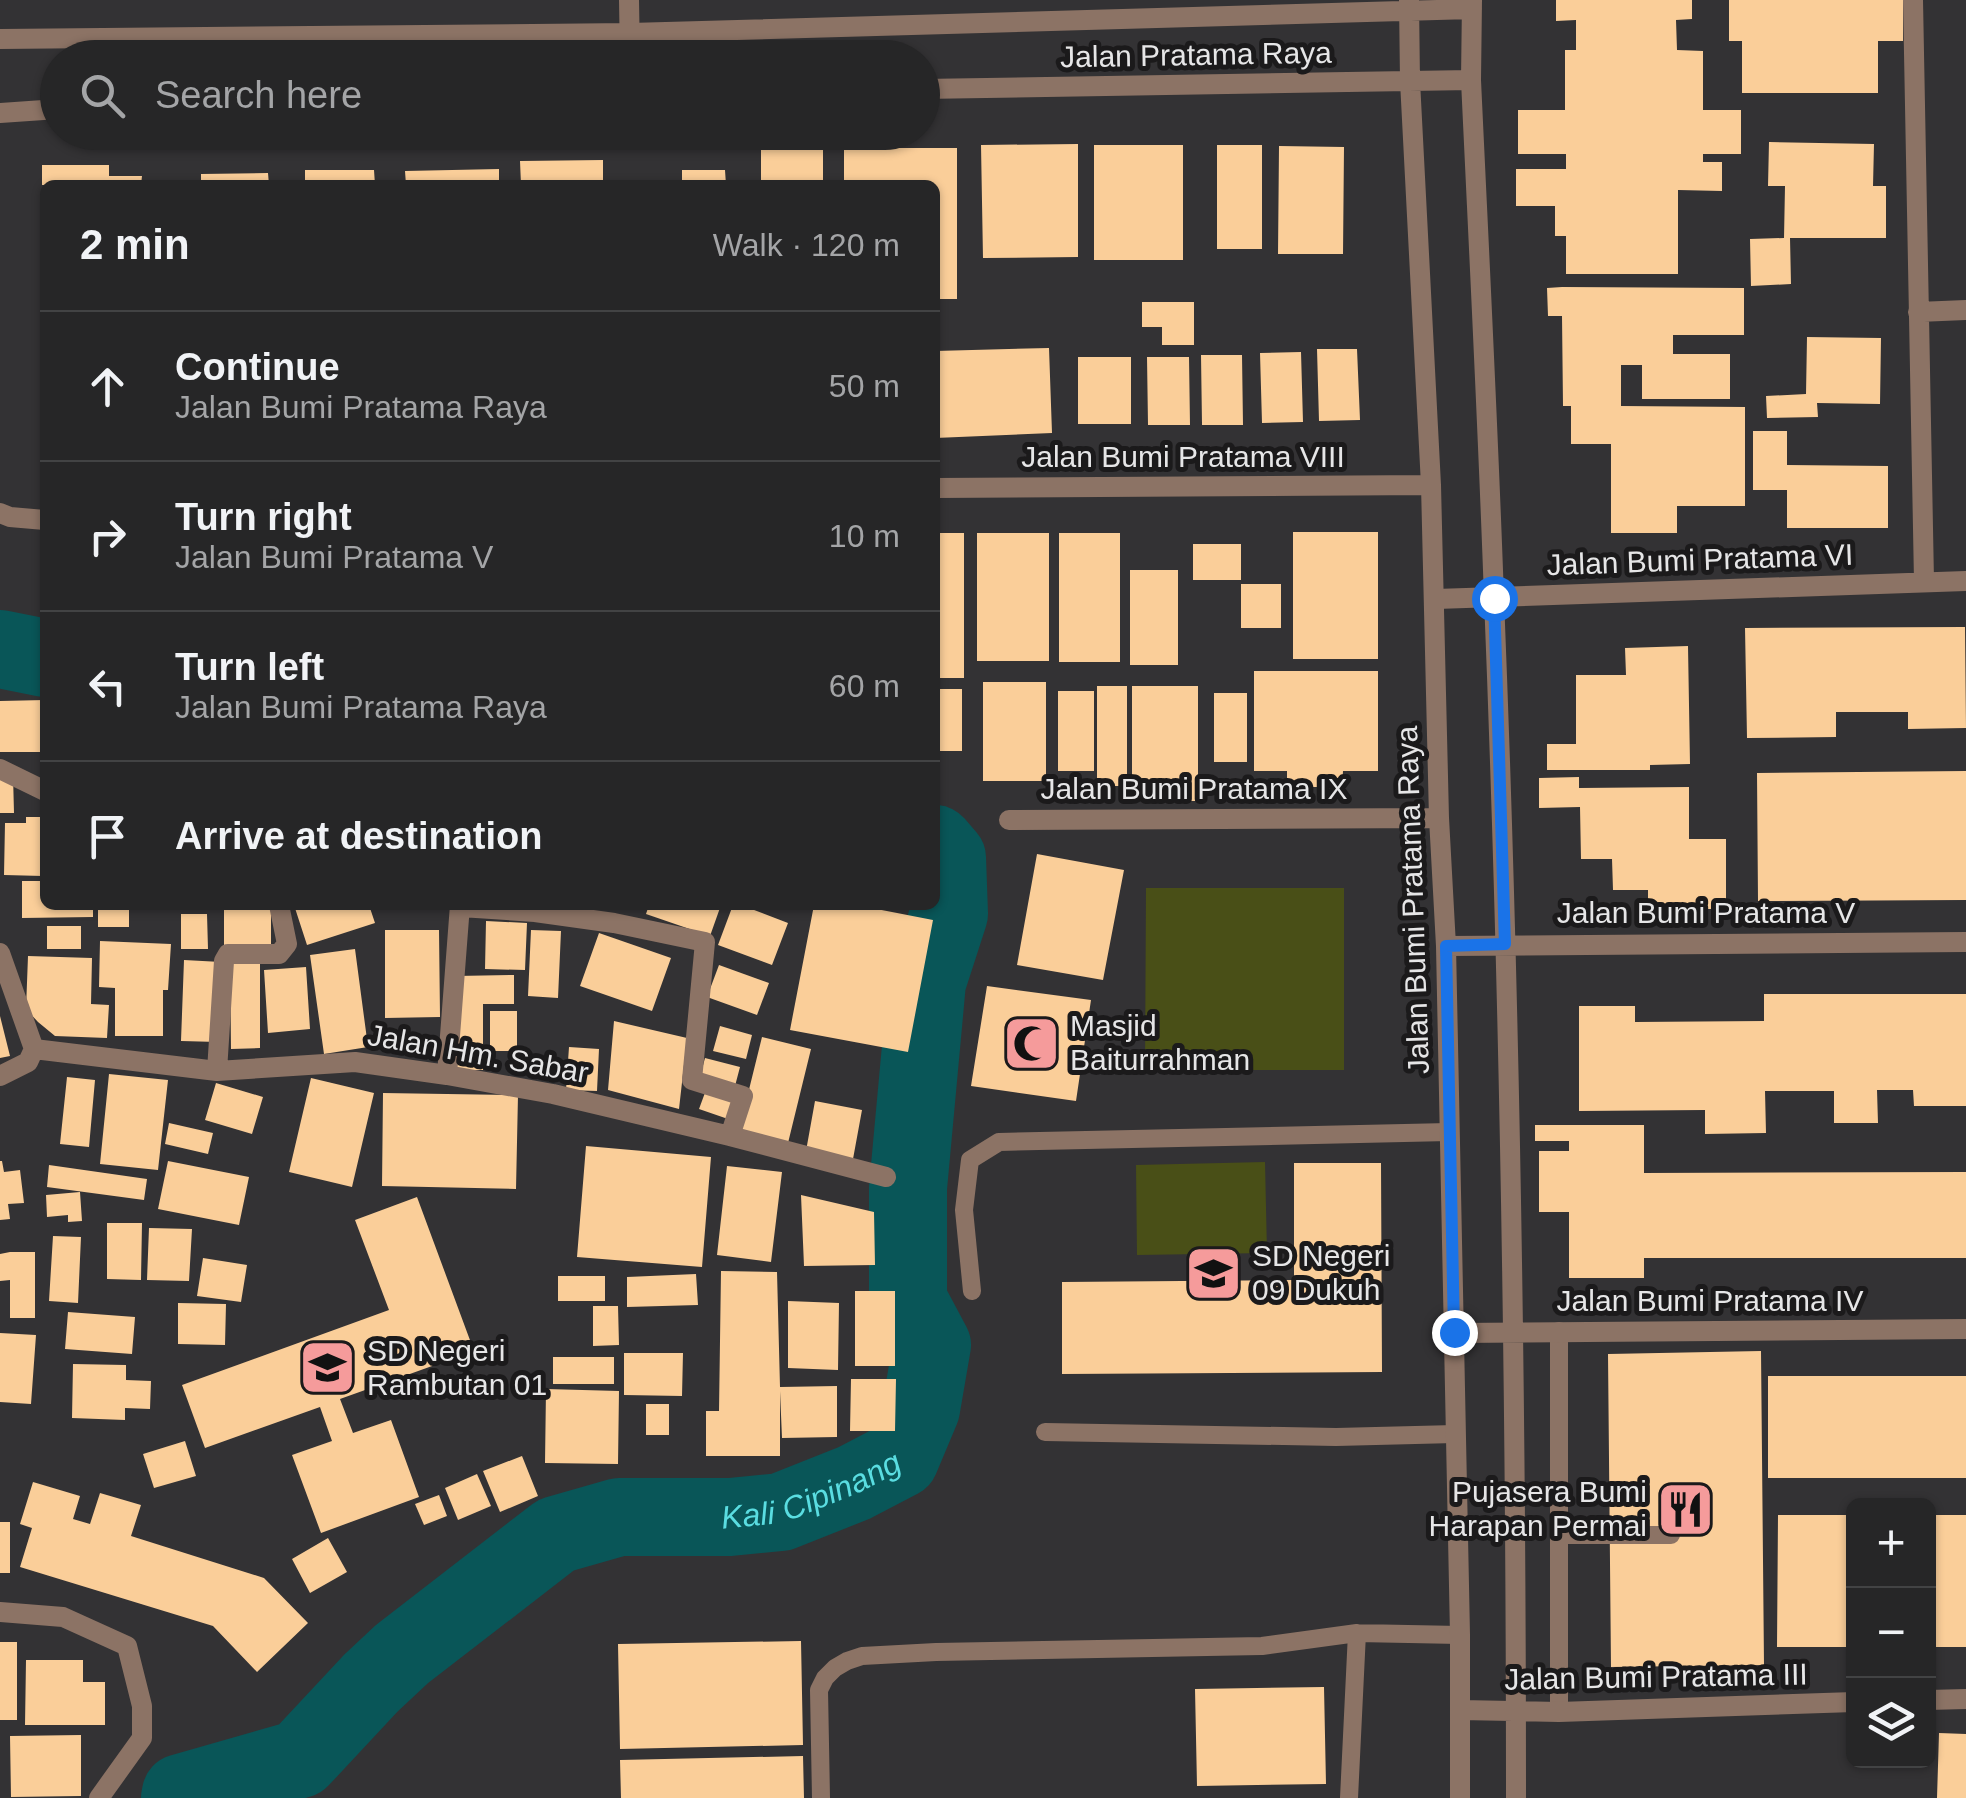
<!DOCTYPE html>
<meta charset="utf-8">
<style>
:root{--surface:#262627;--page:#2e2e2f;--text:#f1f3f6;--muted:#a4a5a7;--line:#424344}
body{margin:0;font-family:Arial,sans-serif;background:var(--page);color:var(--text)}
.controls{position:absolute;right:30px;bottom:30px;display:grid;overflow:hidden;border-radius:15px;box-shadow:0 2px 8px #0004}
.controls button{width:90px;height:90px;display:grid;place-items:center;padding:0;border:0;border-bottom:2px solid var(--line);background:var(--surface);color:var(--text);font:50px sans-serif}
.stop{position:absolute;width:30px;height:30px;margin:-22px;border:8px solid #1a73e8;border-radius:50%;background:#fff}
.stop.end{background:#1a73e8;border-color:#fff;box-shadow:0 2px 10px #0008}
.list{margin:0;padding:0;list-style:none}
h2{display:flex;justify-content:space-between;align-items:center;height:130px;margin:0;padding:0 40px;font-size:42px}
h2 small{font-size:32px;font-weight:400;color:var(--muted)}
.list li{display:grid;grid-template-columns:65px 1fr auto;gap:30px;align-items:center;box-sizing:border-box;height:150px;padding:0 40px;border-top:2px solid var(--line)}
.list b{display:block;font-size:38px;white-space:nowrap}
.list p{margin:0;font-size:32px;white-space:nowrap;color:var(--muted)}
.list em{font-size:32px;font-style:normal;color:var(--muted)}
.icon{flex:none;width:55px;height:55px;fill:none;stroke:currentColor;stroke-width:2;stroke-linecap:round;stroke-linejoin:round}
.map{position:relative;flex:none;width:1966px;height:1798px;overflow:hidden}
.search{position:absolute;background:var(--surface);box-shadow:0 2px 8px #0004;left:40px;top:40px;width:900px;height:110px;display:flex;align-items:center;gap:25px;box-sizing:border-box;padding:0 35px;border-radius:55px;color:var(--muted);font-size:38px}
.panel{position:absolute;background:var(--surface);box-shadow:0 2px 8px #0004;left:40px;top:180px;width:900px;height:730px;border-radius:15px}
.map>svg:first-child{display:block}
</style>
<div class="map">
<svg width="1966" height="1798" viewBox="0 0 1966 1798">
<rect width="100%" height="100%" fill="#333234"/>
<path fill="#494f17" d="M1146,888H1344V1070H1145Z
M1265,1162L1267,1253L1137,1255L1136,1165Z"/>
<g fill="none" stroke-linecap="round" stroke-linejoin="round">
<g stroke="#095658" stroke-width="78">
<path d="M0,649L45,658"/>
<path id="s1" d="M180,1798L181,1793L300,1759L371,1683L402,1654L556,1535L619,1517H730L781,1512L854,1483L900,1459L921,1409L932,1345L908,1300V1188L927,982L949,914L947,858L935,844"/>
</g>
</g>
<path fill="#face99" d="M1556,0H1692V19L1676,20L1677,50L1703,51V110H1741V154H1703V162H1722V191L1678,190V274H1566V236H1555V206H1516V169H1566V154H1518V110H1565V50H1576V20L1556,21Z
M1729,0H1903V41H1878V93H1742V41H1729Z
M1769,142L1874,144L1873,186H1886V238H1790L1791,284L1751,286L1750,239L1784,238L1785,186H1768Z
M1078,144V257L983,258L981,145Z
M1094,145H1183V260H1094Z
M1217,145H1262V249H1217Z
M1279,146L1344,147L1343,254H1278Z
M761,147H823V185H761Z
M844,148H957V299H935V185H844Z
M603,160V185H521L520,161Z
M42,165H109V176H142L141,185H42Z
M499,169V185H406L405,171Z
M305,170H374L375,185H305Z
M682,170H725L726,185H682Z
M268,173L269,185H201V174Z
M1562,287L1744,288V335H1673V354H1730V399H1642V365H1621V406L1745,407V506H1677V533H1611V444H1571V406H1563L1562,316H1548L1547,288Z
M1142,302H1194V345H1162V327H1142Z
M1807,337L1881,338L1880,404L1817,403L1818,417L1767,418L1766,396L1806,394Z
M1049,348L1052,433L935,438V351Z
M1317,349H1357L1360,420L1319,421Z
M1301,352L1303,422L1262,423L1260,353Z
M1201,355H1242L1243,425H1202Z
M1078,357H1131V424H1078Z
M1147,357H1189L1190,425H1148Z
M1753,431H1787V465L1888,466V528H1787V490H1753Z
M1293,532H1378V659H1293Z
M935,533H964V678H935Z
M977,533H1049V661H977Z
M1059,533H1120V662H1059Z
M1193,544H1241V580H1193Z
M1130,570H1178V665H1130Z
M1241,584H1281V628H1241Z
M1965,627L1966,728L1908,729V712H1836V737L1747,738L1745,628Z
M1688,646L1690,764L1650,765V770H1547V744H1576V675H1626L1625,648Z
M1254,671H1378V771H1343L1342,787H1287V771H1254Z
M983,682H1046V781H983Z
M1097,686H1127V786H1097Z
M1132,686H1198V801H1132Z
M935,689H962V751H935Z
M1058,691H1094V771H1058Z
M1214,693H1247V762H1214Z
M45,700V752H0V701Z
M1966,771V900L1758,901L1757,773Z
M0,775H13L14,813H0Z
M1579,777V788L1689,787V839H1726V909H1648V890H1613L1612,859H1581L1580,807L1539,808V778Z
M26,817H45L43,876L4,875L5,823H26Z
M1037,854L1124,870L1103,980L1017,965Z
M22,881H45V905H93V917L22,918Z
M98,905H129V927H98Z
M294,905H369L375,923L307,945Z
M649,905H721L710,936L646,914Z
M733,905H741L788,923L772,965L718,945Z
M814,905H856L933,920L908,1052L790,1030Z
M224,906H271V945H224Z
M181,914H207L208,949H181Z
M486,921L527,923L525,970L485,969Z
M47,926H81V949H47Z
M385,930H439L440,1017L385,1018Z
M531,930L561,931L558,998L528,996Z
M599,933L671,958L652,1011L580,986Z
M100,941L171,944L168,990H163V1036H115V988L99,987Z
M355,949L368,1047L324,1054L310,955Z
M260,954V1048L231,1049L230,955Z
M28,956L92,958L91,1004L109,1005L107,1038L55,1036L38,1022L26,1009Z
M184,960L221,962L218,1042L181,1041Z
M719,965L769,983L757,1015L707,997Z
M306,967L310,1029L268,1033L264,970Z
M514,975V1004H483V1070H456V976Z
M987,986L1091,1000L1076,1101L971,1086Z
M1764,994H1966V1106H1914L1913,1090H1877L1878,1123H1834V1091H1765L1766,1133L1705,1134V1110L1579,1111V1006H1635V1022L1764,1021Z
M490,1011H517V1051H490Z
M0,1016L10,1056L0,1058Z
M614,1021L687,1038L679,1109L608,1090Z
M720,1026L752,1035L746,1059L713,1051Z
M762,1037L811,1049L788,1143L739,1130Z
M569,1047L599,1049L597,1091L566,1090Z
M705,1058L740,1067L735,1086L700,1077Z
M109,1074L168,1080L158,1170L100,1164Z
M67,1077L95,1080L89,1147L60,1144Z
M311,1078L374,1093L352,1187L289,1172Z
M216,1083L263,1097L252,1134L205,1120Z
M706,1090L735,1101L728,1119L699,1109Z
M383,1093L518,1095L516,1189L382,1186Z
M815,1101L862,1110L853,1159L806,1151Z
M169,1123L213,1133L208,1154L165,1144Z
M1535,1125H1644V1173L1966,1172V1258H1644V1278H1569V1212H1539V1151H1569V1141H1535Z
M586,1146L711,1157L702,1267L577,1257Z
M0,1161H2L4,1172L20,1170L24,1203L8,1204L10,1219L0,1220Z
M168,1161L249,1177L239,1225L158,1209Z
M1294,1163H1381L1382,1372L1062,1374V1282L1294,1280Z
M49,1165L147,1179L144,1200L47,1187Z
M727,1166L782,1172L771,1262L717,1255Z
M80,1192L82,1221L68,1222V1215L47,1217L46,1195Z
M801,1195L874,1212L875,1265L804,1266Z
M417,1197L474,1351L340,1399L353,1433L391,1420L419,1497L321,1533L292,1455L332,1441L320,1407L205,1448L182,1385L389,1310L355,1220Z
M107,1223H142L141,1280L107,1279Z
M149,1228L192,1229L189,1281L147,1280Z
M53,1236L81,1237L78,1303L49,1301Z
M10,1252H35V1318H10V1280L0,1281V1254Z
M203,1258L247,1265L241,1302L197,1296Z
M721,1271L777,1272L780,1387L837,1386V1437L782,1438L780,1391V1456H706V1411H719Z
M696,1274L698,1305L627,1307V1277Z
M558,1276H605V1301H558Z
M855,1291H895V1366H855Z
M788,1301L839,1303L838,1370L788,1368Z
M178,1303L226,1304L225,1345L178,1344Z
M593,1306H618L619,1345L593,1346Z
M68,1312L135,1317L132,1354L65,1349Z
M0,1333L36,1335L31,1404L0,1402Z
M1761,1351L1764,1665L1611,1667L1608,1354Z
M624,1353H683L682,1396L624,1395Z
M553,1357H614V1384H553Z
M73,1364L126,1365V1380L151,1381L150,1409L125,1408V1420L72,1418Z
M1768,1376H1966V1478H1768Z
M851,1379H896L895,1431H850Z
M546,1389L619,1391L618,1464L545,1463Z
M646,1404H669V1435H646Z
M185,1441L196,1476L154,1488L143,1454Z
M522,1456L538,1496L500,1512L483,1471Z
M477,1474L491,1506L458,1520L445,1488Z
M33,1482L80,1496L73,1519L90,1524L100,1493L141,1505L131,1536L264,1578L308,1623L257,1672L213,1626L20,1567L32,1528L20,1524Z
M439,1495L447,1516L424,1525L415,1504Z
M1778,1515H1854V1647H1777Z
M1928,1515H1966V1647H1928Z
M0,1522H10V1573H0Z
M328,1538L347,1572L310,1593L292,1559Z
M801,1641L803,1745L620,1749L618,1644Z
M0,1642H17V1720H0Z
M26,1660H83V1682H105V1725H25Z
M1324,1687L1326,1784L1197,1786L1195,1689Z
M1939,1733L1966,1734V1798H1937Z
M81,1735V1796L11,1797L10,1736Z
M803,1756L804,1798H621L620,1760Z"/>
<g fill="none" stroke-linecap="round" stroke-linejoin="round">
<path stroke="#8c7365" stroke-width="18" d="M972,1291L964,1210L970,1160L999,1142L1449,1132
M1559,1331V1712
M1045,1432L1336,1437L1455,1434
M1559,1535H1671
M821,1798L819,1690L825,1678L835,1668L847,1661L862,1656L936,1652L1262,1646L1357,1633L1460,1635
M1349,1798L1357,1633"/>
<path stroke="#8c7365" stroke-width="20" d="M629,0L630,58
M1409,0L1410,81L1431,485L1439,818L1446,946L1460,1635V1798
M1472,0L1471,80C1479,252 1488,425 1494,598C1510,997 1516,1398 1516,1798
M1913,0L1924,581
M0,39L630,33L1472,9
M922,89L1471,80
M0,113L58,109
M1918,312L1966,310
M935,488L1431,485
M0,513L10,517L45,520
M1436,599L1966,581
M0,769L45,791
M1009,820L1439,818
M461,907L535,912L614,923L705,942L692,1080L743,1096L730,1136
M1446,946L1966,942
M0,953L34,1049L217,1071L355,1062L447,1075L553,1094L730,1136L886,1177
M217,1071L224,961L228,954H279L287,944L279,905
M447,1075L460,905
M0,1076L28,1062L34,1049
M1454,1333L1966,1329
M0,1612L63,1617L127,1646L142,1706V1738L99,1798
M1928,1700L1966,1699
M1460,1710L1559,1712L1854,1702"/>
</g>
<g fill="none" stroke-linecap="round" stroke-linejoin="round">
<path stroke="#1a73e8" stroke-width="12" d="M1454,1332L1446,946L1505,944L1494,598"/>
</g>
<defs>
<symbol id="mosque-square" viewBox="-11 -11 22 22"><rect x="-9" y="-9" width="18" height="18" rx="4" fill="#f59b9b" stroke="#1b1a1b"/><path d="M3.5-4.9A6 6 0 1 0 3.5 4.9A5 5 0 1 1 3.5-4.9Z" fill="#111"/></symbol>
<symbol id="school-square" viewBox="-11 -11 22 22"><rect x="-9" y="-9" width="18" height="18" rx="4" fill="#f59b9b" stroke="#1b1a1b"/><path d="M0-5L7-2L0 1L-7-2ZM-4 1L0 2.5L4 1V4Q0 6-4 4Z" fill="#111"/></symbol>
<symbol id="restaurant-square" viewBox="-11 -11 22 22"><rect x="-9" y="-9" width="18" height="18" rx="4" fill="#f59b9b" stroke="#1b1a1b"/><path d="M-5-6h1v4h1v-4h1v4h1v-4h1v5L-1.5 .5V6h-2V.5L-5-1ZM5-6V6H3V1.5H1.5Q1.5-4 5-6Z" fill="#111"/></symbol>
</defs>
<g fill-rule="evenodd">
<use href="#mosque-square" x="1000" y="1012" width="63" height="63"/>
<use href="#school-square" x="1182" y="1242" width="63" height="63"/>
<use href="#school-square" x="296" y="1336" width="63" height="63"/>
<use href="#restaurant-square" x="1654" y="1478" width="63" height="63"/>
</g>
<g text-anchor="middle" stroke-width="10" stroke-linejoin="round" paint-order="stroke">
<g font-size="30" fill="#e6e6e7" stroke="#1b1a1b">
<text transform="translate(1196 55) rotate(-1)" y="10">Jalan Pratama Raya</text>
<text x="1183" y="467">Jalan Bumi Pratama VIII</text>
<text transform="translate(1700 560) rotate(-2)" y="10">Jalan Bumi Pratama VI</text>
<text x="1194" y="799">Jalan Bumi Pratama IX</text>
<text transform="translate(1413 900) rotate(-92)" y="10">Jalan Bumi Pratama Raya</text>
<text x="1706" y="923">Jalan Bumi Pratama V</text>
<text transform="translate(478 1054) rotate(10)" y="10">Jalan Hm. Sabar</text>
<text x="1710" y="1311">Jalan Bumi Pratama IV</text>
<text transform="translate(1656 1677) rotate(-1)" y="10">Jalan Bumi Pratama III</text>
</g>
<g font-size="30" fill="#e6e6e7" stroke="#1b1a1b" text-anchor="start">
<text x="1070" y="1036">Masjid<tspan x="1070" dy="34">Baiturrahman</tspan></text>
<text x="1252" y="1266">SD Negeri<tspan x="1252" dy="34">09 Dukuh</tspan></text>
<text x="367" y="1361">SD Negeri<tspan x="367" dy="34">Rambutan 01</tspan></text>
<text x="1647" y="1502" text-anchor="end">Pujasera Bumi<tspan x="1647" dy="34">Harapan Permai</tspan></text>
</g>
<g font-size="32" font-style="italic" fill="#5adde1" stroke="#1b1a1b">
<text dy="11" stroke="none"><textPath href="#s1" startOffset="732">Kali Cipinang</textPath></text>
</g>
</g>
</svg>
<div class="controls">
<button>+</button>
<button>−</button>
<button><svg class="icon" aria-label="layers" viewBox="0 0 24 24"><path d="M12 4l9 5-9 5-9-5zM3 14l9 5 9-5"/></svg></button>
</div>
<div class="stop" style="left:1494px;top:598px"></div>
<div class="stop end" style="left:1454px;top:1332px"></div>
<div class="search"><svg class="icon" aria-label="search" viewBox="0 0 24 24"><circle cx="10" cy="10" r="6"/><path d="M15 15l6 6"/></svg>Search here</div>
<section class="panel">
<h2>2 min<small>Walk · 120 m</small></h2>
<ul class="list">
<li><svg class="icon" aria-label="ahead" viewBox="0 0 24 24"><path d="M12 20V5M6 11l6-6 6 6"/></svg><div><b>Continue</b><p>Jalan Bumi Pratama Raya</p></div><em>50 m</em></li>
<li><svg class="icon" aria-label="right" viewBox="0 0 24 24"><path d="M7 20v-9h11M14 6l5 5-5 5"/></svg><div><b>Turn right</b><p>Jalan Bumi Pratama V</p></div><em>10 m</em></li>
<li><svg class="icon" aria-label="left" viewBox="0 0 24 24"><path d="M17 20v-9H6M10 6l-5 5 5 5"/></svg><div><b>Turn left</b><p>Jalan Bumi Pratama Raya</p></div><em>60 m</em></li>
<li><svg class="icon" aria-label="arrive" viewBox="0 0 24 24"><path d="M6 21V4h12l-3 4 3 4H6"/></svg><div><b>Arrive at destination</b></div></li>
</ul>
</section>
</div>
